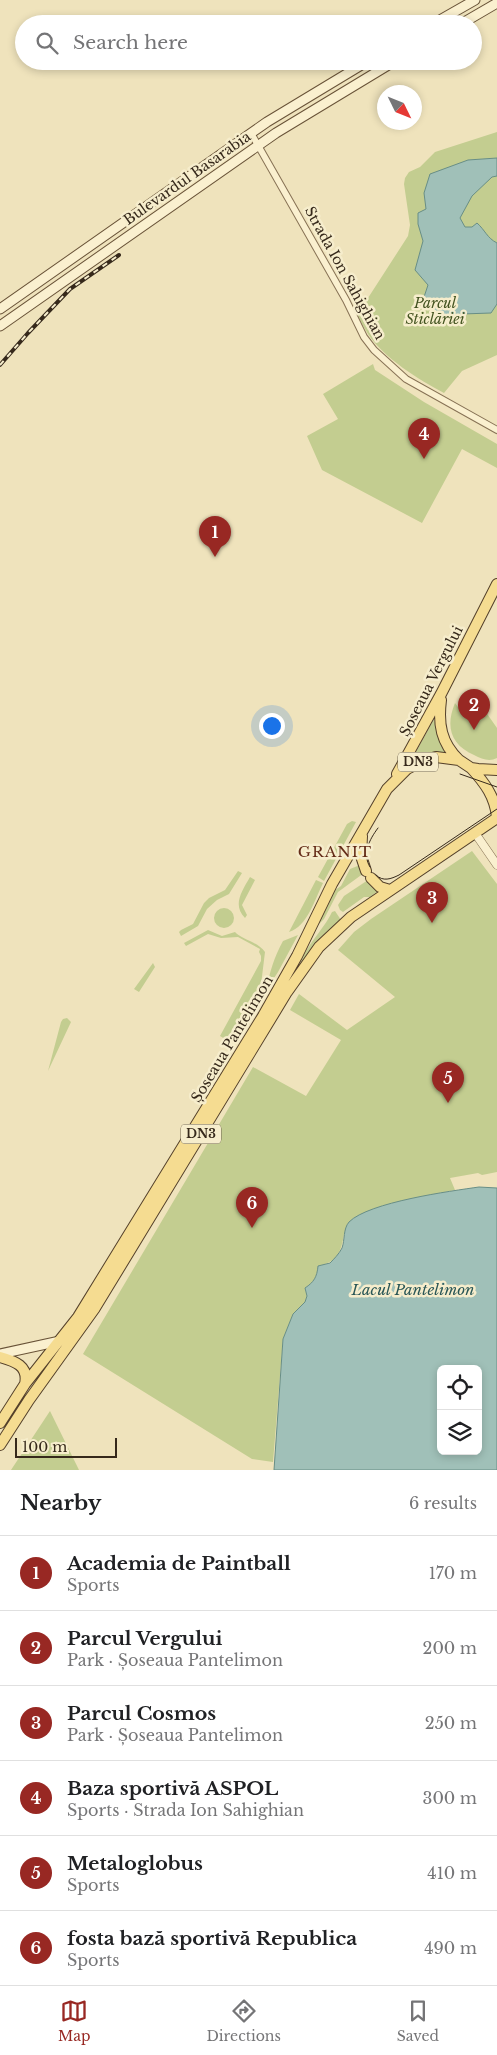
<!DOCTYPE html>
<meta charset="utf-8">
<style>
:root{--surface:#fff;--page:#f6f6f6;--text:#202124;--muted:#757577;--line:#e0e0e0;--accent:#982823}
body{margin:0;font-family:"Libre Baskerville",serif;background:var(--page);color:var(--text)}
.controls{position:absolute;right:15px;bottom:15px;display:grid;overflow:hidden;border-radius:8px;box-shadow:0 2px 8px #0003}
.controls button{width:45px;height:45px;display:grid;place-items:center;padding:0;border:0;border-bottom:1px solid var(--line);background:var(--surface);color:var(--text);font:25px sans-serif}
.compass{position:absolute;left:377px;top:85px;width:45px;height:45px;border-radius:50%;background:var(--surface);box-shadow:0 2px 8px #0003;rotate:133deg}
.scale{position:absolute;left:15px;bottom:12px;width:102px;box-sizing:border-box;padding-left:5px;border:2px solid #36291b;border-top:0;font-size:14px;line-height:18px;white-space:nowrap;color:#36291b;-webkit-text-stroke:4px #f6edcc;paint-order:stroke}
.you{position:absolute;left:271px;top:725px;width:18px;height:18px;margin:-12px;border:4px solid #fff;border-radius:50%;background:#1a73e8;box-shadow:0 0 0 8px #1a73e833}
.badge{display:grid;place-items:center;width:32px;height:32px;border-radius:50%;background:var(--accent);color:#fff;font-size:16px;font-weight:700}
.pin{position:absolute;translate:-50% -41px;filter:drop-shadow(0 1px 2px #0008)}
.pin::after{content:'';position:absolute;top:26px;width:18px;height:15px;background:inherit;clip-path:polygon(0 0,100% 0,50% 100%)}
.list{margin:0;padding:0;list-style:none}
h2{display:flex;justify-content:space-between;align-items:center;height:65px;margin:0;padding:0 20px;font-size:21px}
h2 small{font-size:16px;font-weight:400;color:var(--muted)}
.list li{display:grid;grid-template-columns:32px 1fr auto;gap:15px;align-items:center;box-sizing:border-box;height:75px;padding:0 20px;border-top:1px solid var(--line)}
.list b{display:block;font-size:19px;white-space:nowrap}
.list p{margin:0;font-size:16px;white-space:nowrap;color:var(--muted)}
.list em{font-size:16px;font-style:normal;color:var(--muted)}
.icon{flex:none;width:28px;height:28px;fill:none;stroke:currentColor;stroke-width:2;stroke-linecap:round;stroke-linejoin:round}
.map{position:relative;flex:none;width:497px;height:1470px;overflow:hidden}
.search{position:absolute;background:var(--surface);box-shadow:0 2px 8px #0003;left:15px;right:15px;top:15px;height:55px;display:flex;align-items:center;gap:12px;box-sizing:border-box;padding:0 18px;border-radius:28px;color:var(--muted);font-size:19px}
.sheet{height:515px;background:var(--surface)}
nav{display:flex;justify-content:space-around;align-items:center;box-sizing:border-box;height:70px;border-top:1px solid var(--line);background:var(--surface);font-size:14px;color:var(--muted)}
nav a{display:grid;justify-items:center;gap:2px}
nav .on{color:var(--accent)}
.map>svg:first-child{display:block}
</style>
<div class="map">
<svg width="497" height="1470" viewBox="0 0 497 1470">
<rect width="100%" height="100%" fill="#efe3bc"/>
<path fill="#c3cd90" d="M497,132V355L462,371L444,393C418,379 385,359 368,334C363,326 358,316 353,307L368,298L408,236L410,225L404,184L405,178L409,172L420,167L435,152Z
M373,364L375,370L424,402L497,444V468L462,449L422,523L322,470L307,436L338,419L323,394Z
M455,703L466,718L483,708L497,728V758C489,762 482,759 474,755C451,745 445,727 455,703Z
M434,719L438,736L446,753H432L412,759Z
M352,821L356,822L324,881L318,877L347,824Z
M472,851L497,884V1172L482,1175L478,1173L450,1178L455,1190L405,1200L344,1234C341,1252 338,1262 318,1266C317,1277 314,1282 305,1288L307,1296L305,1302L293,1314L283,1339L273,1462L252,1459L83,1354L253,1067L306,1096L341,1040L290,1010L299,994L347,1030L395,997L338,950L354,932L371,919Z
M360,865L364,873L338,892L324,919L319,924L335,890L341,886L350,869Z
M238,871L242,873L229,894L217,900L207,909L198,926L181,936L179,932L181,930L193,924L204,903L209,898L225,890Z
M250,877L255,880L242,905L247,915L245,918C232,905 242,891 250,877Z
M316,880L323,883C315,899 307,927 289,932Z
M368,880L378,891L370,897H364L343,912L340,910L338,905L344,896Z
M214 918a10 10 0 1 1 20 0a10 10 0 1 1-20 0Z
M335,911L341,920L300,966C304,947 323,931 332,912Z
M208,930L222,936L235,932C241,939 258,942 265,952L258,1009L235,1045L220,1036L261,961V956L259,952L260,949L238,937L221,938L208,934L186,946L184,943Z
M298,935L278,972L266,990C270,972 274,957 283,941Z
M153,963L155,967L139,992L134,989Z
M67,1018L71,1022L48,1071L61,1022L63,1019Z
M50,1411L79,1470H11Z"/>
<path fill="#a0c0b8" stroke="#688e86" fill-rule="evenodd" d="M497,158V176L492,177L472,196L460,218L465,227H472L477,223C485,230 487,238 497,243V304L491,313L462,314L453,320C438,315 431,311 424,297L428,285L415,270L423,241L418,224V213L426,209L424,193L430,174L468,160Z
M479,1187L497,1188V1470H274L283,1339L293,1314L305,1302L307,1296L305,1288C314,1282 317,1277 318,1266L330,1263C334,1259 339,1254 342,1248C345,1240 343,1229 349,1222C369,1202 451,1191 479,1187ZM441,1369H478V1451H441Z"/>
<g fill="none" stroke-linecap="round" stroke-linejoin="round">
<defs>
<path id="minor" d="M251,133L346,300L364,337L374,350L406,379L497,430"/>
<path id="tertiary" d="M475,833L497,865"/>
<path id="secondary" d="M433,24L475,0
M461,24L497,3
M0,309L267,122L368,61
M0,326L276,133L395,61
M0,1354L60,1341"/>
<path id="primary" d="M441,700C438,724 441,743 459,760
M471,768C485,783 495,797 497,817
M397,774L441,694L497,584
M362,836L361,856L366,871
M371,878L380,887L390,890
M0,1357C15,1361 29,1366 25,1384
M0,1423L25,1384L78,1317L263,1016L297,956L332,884L387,789L407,769L423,761L436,757L459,760L471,768L478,769L497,770
M0,1445L29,1400L95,1308L287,992L319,947L351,917L497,818"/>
</defs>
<use href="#minor" stroke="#877255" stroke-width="8"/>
<use href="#tertiary" stroke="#877255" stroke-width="9"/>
<use href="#secondary" stroke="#695338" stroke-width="11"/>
<use href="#primary" stroke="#54402a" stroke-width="12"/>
<use href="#minor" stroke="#faf0cf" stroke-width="6"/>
<use href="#tertiary" stroke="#faf0cf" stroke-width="8"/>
<use href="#secondary" stroke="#faf0cf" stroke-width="9"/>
<use href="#primary" stroke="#f5dc91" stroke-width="10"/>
<path stroke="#36291b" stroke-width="1" d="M460,774L497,787
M370,867C362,854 369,840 378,828
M376,875C383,882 391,879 399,875L497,809"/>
<defs>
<path id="rail" d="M0,365L28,333L70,289L119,255"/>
</defs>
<use href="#rail" stroke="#36291b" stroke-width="4"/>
<use href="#rail" stroke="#f6edcc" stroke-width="2" stroke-dasharray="5.5" stroke-linecap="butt"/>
</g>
<g text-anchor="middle" stroke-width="5" stroke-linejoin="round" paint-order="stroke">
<g fill="#f6edcc" stroke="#706450" stroke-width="1">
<rect x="398" y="752.5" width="40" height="19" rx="4"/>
<rect x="181" y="1124.5" width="40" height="19" rx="4"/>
</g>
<g font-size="12" font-weight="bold" fill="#36291b">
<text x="418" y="766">DN3</text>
<text x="201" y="1138">DN3</text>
</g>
<g font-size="14" fill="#36291b" stroke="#f6edcc">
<text transform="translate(187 178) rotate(-35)" y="5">Bulevardul Basarabia</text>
<text transform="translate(345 273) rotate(61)" y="5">Strada Ion Sahighian</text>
<text transform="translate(431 681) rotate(-63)" y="5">Șoseaua Vergului</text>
<text transform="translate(232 1039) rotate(-59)" y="5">Șoseaua Pantelimon</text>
</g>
<g font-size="14" font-style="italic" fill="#435320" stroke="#f6edcc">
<text x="435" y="308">Parcul<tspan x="435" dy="16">Sticlăriei</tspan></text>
</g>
<g font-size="15" letter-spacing="1" fill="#642c18" stroke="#f6edcc">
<text x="335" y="857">GRANIT</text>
</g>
<g font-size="15" font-style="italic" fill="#295656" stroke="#f6edcc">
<text x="413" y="1295">Lacul Pantelimon</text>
</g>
</g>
</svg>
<div class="controls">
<button><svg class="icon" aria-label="locate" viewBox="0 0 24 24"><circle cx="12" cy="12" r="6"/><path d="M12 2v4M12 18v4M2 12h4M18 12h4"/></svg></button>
<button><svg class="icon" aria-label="layers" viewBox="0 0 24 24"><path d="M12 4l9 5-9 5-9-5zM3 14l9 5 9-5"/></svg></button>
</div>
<svg class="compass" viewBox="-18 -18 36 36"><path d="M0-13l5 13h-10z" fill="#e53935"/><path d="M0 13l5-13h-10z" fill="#757577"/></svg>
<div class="scale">100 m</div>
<div class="you"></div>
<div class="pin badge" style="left:215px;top:557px">1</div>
<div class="pin badge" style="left:474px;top:730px">2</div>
<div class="pin badge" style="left:432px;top:923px">3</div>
<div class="pin badge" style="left:424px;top:459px">4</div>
<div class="pin badge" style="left:448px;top:1103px">5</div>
<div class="pin badge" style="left:252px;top:1228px">6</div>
<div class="search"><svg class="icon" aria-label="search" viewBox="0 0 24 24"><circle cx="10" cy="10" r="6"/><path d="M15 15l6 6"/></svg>Search here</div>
</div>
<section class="sheet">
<h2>Nearby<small>6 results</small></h2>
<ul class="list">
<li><span class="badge">1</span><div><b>Academia de Paintball</b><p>Sports</p></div><em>170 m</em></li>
<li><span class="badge">2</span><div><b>Parcul Vergului</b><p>Park · Șoseaua Pantelimon</p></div><em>200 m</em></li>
<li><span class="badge">3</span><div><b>Parcul Cosmos</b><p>Park · Șoseaua Pantelimon</p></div><em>250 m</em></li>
<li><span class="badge">4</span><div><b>Baza sportivă ASPOL</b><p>Sports · Strada Ion Sahighian</p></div><em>300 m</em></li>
<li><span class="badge">5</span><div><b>Metaloglobus</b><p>Sports</p></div><em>410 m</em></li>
<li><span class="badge">6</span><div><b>fosta bază sportivă Republica</b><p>Sports</p></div><em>490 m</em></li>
</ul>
</section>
<nav>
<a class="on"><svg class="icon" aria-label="map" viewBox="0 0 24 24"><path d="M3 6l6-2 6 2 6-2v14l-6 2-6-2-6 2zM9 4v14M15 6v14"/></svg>Map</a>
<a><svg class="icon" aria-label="directions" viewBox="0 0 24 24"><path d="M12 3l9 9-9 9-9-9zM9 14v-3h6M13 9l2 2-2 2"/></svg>Directions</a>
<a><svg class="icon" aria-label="saved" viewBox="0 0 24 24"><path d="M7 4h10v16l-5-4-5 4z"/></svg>Saved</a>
</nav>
